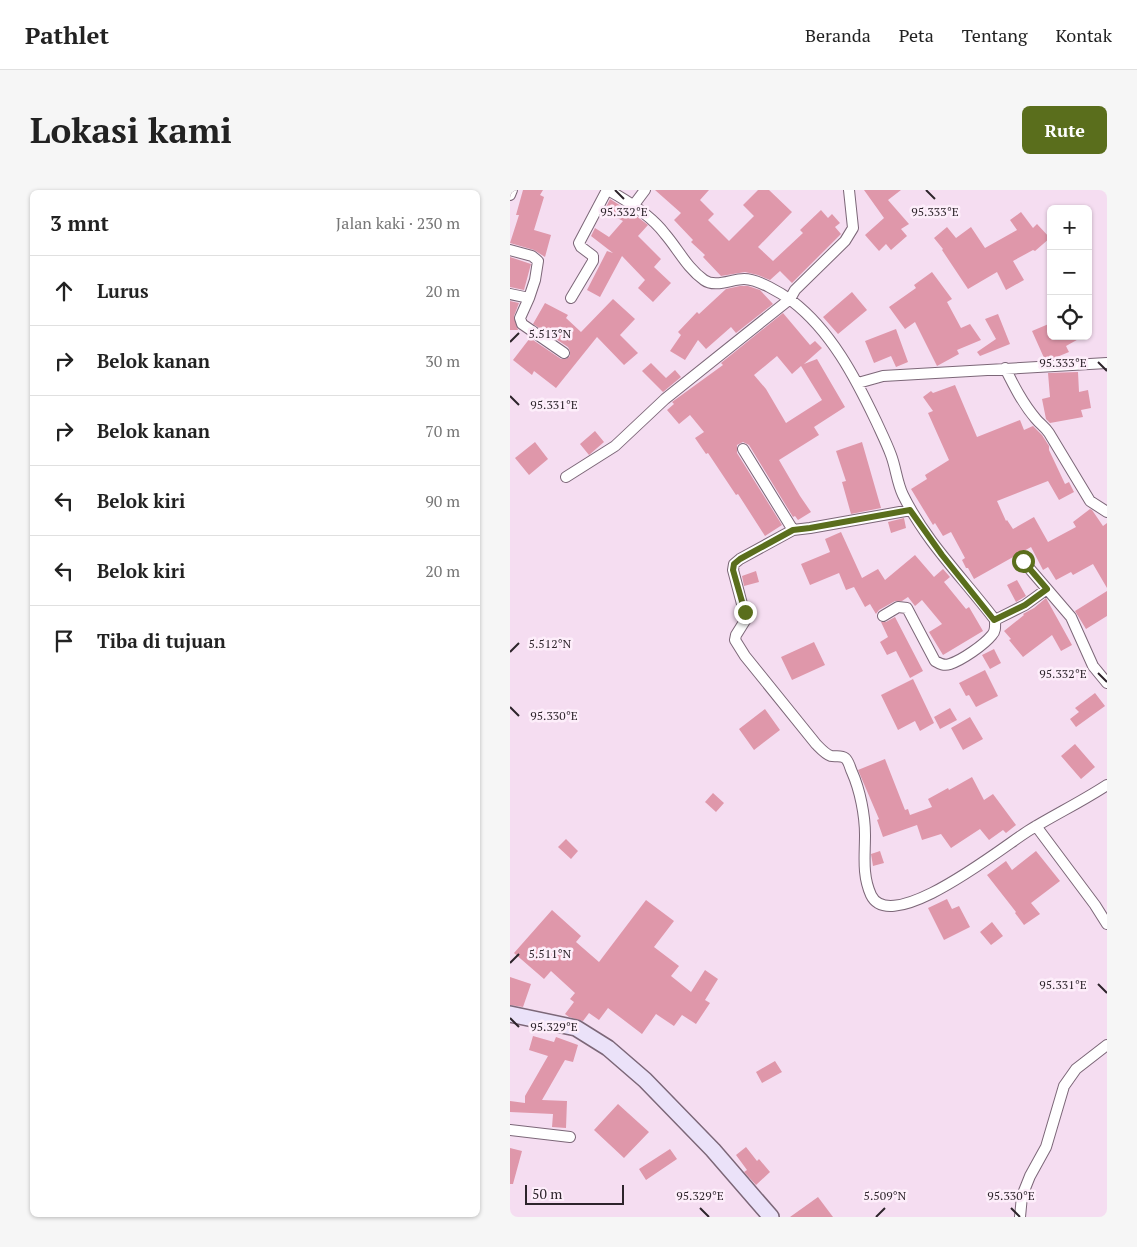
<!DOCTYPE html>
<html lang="id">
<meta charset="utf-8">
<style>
:root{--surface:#fff;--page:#f6f6f6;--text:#222;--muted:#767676;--line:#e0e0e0;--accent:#5a6e1c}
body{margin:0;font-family:"PT Serif",serif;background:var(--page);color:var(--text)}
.controls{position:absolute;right:15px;top:15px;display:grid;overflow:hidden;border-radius:8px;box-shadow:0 1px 4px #0004}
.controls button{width:45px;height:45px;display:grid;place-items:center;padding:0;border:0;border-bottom:1px solid var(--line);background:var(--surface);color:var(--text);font:25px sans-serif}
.scale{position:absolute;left:15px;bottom:12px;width:99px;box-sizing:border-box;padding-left:5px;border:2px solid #2d242b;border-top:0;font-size:14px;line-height:18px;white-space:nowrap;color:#2d242b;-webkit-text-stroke:4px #fdeefa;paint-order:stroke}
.stop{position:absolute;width:15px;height:15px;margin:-11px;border:4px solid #5a6e1c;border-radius:50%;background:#fff}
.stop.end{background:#5a6e1c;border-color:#fff;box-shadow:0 1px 5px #0008}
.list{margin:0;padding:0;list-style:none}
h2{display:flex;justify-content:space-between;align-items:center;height:65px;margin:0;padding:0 20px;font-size:21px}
h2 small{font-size:16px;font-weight:400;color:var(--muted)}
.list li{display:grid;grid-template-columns:32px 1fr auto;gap:15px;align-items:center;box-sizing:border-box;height:70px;padding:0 20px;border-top:1px solid var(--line)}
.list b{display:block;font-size:19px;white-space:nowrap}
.list em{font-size:16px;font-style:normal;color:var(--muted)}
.icon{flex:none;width:28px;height:28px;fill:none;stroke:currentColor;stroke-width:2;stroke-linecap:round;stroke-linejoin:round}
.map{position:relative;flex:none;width:597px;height:1027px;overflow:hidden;border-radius:8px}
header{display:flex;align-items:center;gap:30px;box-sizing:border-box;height:70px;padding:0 25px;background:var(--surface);border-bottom:1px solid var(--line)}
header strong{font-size:24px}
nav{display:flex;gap:28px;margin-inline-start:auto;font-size:18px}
.intro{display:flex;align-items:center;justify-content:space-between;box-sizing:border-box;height:120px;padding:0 30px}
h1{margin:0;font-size:35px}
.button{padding:12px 22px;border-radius:8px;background:var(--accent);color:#fff;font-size:18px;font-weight:700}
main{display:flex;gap:30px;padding:0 30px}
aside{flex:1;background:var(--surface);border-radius:8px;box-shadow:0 1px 4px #0004}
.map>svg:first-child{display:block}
</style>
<header>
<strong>Pathlet</strong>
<nav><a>Beranda</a><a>Peta</a><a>Tentang</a><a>Kontak</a></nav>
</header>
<div class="intro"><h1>Lokasi kami</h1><a class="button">Rute</a></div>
<main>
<aside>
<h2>3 mnt<small>Jalan kaki · 230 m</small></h2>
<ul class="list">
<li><svg class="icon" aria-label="ahead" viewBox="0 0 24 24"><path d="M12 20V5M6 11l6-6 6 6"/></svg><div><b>Lurus</b></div><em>20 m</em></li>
<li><svg class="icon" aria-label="right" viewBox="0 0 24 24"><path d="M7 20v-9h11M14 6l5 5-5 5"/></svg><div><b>Belok kanan</b></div><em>30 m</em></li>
<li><svg class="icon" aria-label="right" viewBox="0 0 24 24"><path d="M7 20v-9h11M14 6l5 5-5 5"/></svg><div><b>Belok kanan</b></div><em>70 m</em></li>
<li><svg class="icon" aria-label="left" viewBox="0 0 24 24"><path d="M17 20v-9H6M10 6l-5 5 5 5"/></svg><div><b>Belok kiri</b></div><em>90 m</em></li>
<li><svg class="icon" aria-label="left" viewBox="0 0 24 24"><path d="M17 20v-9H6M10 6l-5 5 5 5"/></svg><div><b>Belok kiri</b></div><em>20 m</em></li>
<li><svg class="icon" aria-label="arrive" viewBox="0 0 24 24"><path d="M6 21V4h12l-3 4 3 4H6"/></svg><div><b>Tiba di tujuan</b></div></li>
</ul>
</aside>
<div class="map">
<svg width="597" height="1027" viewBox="0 0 597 1027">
<rect width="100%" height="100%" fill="#f5ddf1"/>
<path fill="#df97aa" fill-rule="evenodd" d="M13,0H33L30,5L34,7L24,40L41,45L35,67L24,60L0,53L9,25H6Z
M145,0H199L190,10L204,24L198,30L219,51L244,26L233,15L248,0H259L282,22L248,57L263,71L293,43L290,40L311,20L318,28L322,24L330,33L325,37L331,44L282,93L270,81L260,90L248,85L235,82L211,86L193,67L195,65L181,52L183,50L164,30L171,23Z
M354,0H391L378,10L399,34L391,39L397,46L381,60L376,54L369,61L355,45L374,28Z
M100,9L125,25L138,35L128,46L151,69L144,77L161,93L143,112L128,98L135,90L112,66L90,107L77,100L97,61L103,63L81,46L85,38L99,47L113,31L94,21Z
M511,22L523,38L527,34L540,48L525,61L523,60L503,71L514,90L496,100L487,82L458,99L432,60L433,59L424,48L437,37L446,48L461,37L475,58L507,40L500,30Z
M0,67L21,74L14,100L0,97Z
M422,82L442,109L437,112L451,138L460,134L471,150L447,160L449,164L427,176L405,132L395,139L379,117L406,98L404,95Z
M230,96H238L250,100L263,114L226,143L221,137L196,159L188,150L175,170L160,161L171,145L168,142L187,122L189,124L216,99Z
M342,102L357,120L328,144L313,127Z
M103,109L125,129L110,145L128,163L114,175L87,147L46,198L24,181L22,185L3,170L20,148L51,169H56L60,166V161L58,157L23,134L35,113L58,125L56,128L71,142Z
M0,111L9,113L4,126L8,140H0Z
M273,123L300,155L305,151L312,158L294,174L307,169L335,217L304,237L309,245L269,270L290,306L301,322L288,330L285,326L283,327L239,255L233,252L227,255V263L272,335L255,346L228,304L226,305L198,263L196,264L185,248L194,242L180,225L169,234L157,220L164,214L162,212L213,175L211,173ZM267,166L282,184L291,176L312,210L276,233L256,199L244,185Z
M488,124L500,154L470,166L467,162L486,149L475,129Z
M541,133V146H574L556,156L559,162L542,169L535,170L522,141Z
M386,139L398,172L386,177L381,166L364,173L355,151Z
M141,173L156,188L165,180L171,187L153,202L132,181Z
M568,182L569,202L578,200L581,218L571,220L573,227L540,233L536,229L532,209L540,207L538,183Z
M445,195L467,247L510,230L514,240L523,236L532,245L539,256V260L555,294L559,292L564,302L549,310L538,291L487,311L496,331L497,330L503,339L524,327L538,352L566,337L563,332L580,319L582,320L593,336L597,333V398L583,374L563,385L561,382L546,390L538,377L533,380L521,357L464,389L458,378H456L452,370L455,368L441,342L433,346L425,333L423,335L401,299L417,289L415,285L439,270L418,223L423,221L413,207L421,201L423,203Z
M85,241L94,252L79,265L70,254Z
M25,252L38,269L19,285L5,268Z
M352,252L371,318L341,324L332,292L336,291L326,261Z
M394,328L396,338L381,343L378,332Z
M331,342L352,388L368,379L375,390L405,365L424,387L433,379L440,387L434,392L456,419L459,417L473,441L433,465L419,442L432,434L412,410L405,416L398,407L392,411H385L369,420L366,424L360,414L355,417L344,397L336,400L329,383L300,395L291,374L320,362L315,349Z
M246,381L249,392L234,396L232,386Z
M507,390L516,406L506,412L497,395Z
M597,401V426L576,439L565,421Z
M536,408L562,455L551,461L542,445L513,467L499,450L501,449L494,441L514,425L513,424L524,418Z
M385,427L413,481L400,488L386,461L377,465L370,452L378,447L371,432H376Z
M304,452L315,475L282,490L271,467Z
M484,459L491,473L480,479L472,465Z
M475,480L488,506L466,517L459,505L456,506L449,493Z
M403,489L424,533L410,541L405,531L388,540L371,505Z
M585,503L595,516L566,537L560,529L569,522L565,518Z
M440,518L447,530L430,539L424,527Z
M255,519L270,540L244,560L229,539Z
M460,527L473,549L453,560L441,538Z
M565,554L585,577L571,589L551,566Z
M375,569L395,620L398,619L400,625L422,617L418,609L438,598L439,600L462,587L474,610L483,604L506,635L496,643L493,640L479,650L470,639L441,658L431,644L412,650L407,635L373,647L367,630L369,629L348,580Z
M203,603L214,613L206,622L195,612Z
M56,649L68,661L61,669L48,657Z
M370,661L374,673L363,676L361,664Z
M526,661L550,691L521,713L530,724L514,735L505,723L506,722L477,685L496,671L502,680Z
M437,709L442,719L449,716L460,737L434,750L418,718Z
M136,710L164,731L144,757L169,776L161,786L181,802L195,780L208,789L195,810L200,813L186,834L172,825L164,836L146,824L132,844L98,818L89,830L79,823L73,831L59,827L55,824L64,812L60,809L65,803L41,781L34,789L4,763L42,720L71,746L66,752L89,772Z
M482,732L493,746L481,755L470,742Z
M0,787L21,794L13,817L0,815Z
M23,846L44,852L46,847L68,855L63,872L55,870L32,910L57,911L56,938L42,937L43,924L0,922V911L15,913V906L38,866L19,860Z
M265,871L272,882L252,893L246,882Z
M108,914L139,942L114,968L84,940Z
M236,957L247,971L249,969L260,982L246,995L234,982L237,980L226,965Z
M0,958L12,961L3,994H0Z
M160,959L167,969L136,990L129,979Z
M308,1007L323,1027H280Z"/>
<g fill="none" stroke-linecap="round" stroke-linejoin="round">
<defs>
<path id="street" d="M98,0C118,11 141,25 155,44C168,59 177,78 194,90C205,98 222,89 234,89C248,89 271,103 282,111C321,141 345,187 366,231C371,242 377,254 381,265C386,278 387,293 393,305C416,352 454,389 485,430L515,415L537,399
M0,5L2,0
M123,16L135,0
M0,60L22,66L28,71L25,90L19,108
M0,104L19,108L10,128L12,134L54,163
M61,108L83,71V66L71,57L69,53L97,0
M495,178C504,196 513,214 526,229C530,234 535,237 539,243L580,311L597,322
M348,193L373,186L597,173
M233,259L283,340L300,338L401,320
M56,287L105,256L155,209L280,109L285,100L335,51L343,38L339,0
M283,340L230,369L224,374L223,380L236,429L226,445L225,450L235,466L306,554C310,558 315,564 321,566C325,567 331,565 335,568C339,571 340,578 342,582C350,600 355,625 355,645C355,666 352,685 361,705C381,747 494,656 518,641C544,625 571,612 597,595
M513,371L561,427L583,476L597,493
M373,426L388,417L397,418L425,471C430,474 434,476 440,474C452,470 474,455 482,445C486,441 485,436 485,430
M526,636L585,715L597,734
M0,940L60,947
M510,1027L512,1006L520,986L536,957L554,896L566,879L597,855"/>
<path id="secondary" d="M0,824L66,838L98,858L135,890L203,960L261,1027"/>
</defs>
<use href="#street" stroke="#7c6778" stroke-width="12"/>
<use href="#secondary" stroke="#7c6778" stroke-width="18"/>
<use href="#street" stroke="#fff" stroke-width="10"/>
<use href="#secondary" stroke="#ebe2f9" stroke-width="15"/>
</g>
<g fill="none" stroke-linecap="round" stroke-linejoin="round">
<path stroke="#5a6e1c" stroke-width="6" d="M235,422L223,380L224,374L230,369L283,340L300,338L400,320L432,365L484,430L515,415L537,399L513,371"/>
</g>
<path fill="none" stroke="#2d242b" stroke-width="2" d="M105,0L114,9M416,0L425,9M0,152L9,143M588,172L597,181M0,206L9,215M0,462L9,453M588,483L597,492M0,517L9,526M0,773L9,764M588,794L597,803M0,828L9,837M190,1018L199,1027M501,1018L510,1027M366,1027L375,1018"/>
<g font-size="12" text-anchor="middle" fill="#2d242b" stroke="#fdeefa" stroke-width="5" stroke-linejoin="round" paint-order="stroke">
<text x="425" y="26">95.333°E</text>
<text x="114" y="26">95.332°E</text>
<text x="40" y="148">5.513°N</text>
<text x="553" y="177">95.333°E</text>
<text x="44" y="219">95.331°E</text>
<text x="40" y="458">5.512°N</text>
<text x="553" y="488">95.332°E</text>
<text x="44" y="530">95.330°E</text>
<text x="40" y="768">5.511°N</text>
<text x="553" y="799">95.331°E</text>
<text x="44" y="841">95.329°E</text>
<text x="375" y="1010">5.509°N</text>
<text x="190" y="1010">95.329°E</text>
<text x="501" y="1010">95.330°E</text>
</g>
</svg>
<div class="controls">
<button>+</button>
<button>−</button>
<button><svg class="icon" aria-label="locate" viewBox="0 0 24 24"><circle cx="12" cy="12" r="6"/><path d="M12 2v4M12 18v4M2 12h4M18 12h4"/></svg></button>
</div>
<div class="scale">50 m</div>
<div class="stop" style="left:513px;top:371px"></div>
<div class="stop end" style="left:235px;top:422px"></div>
</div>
</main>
